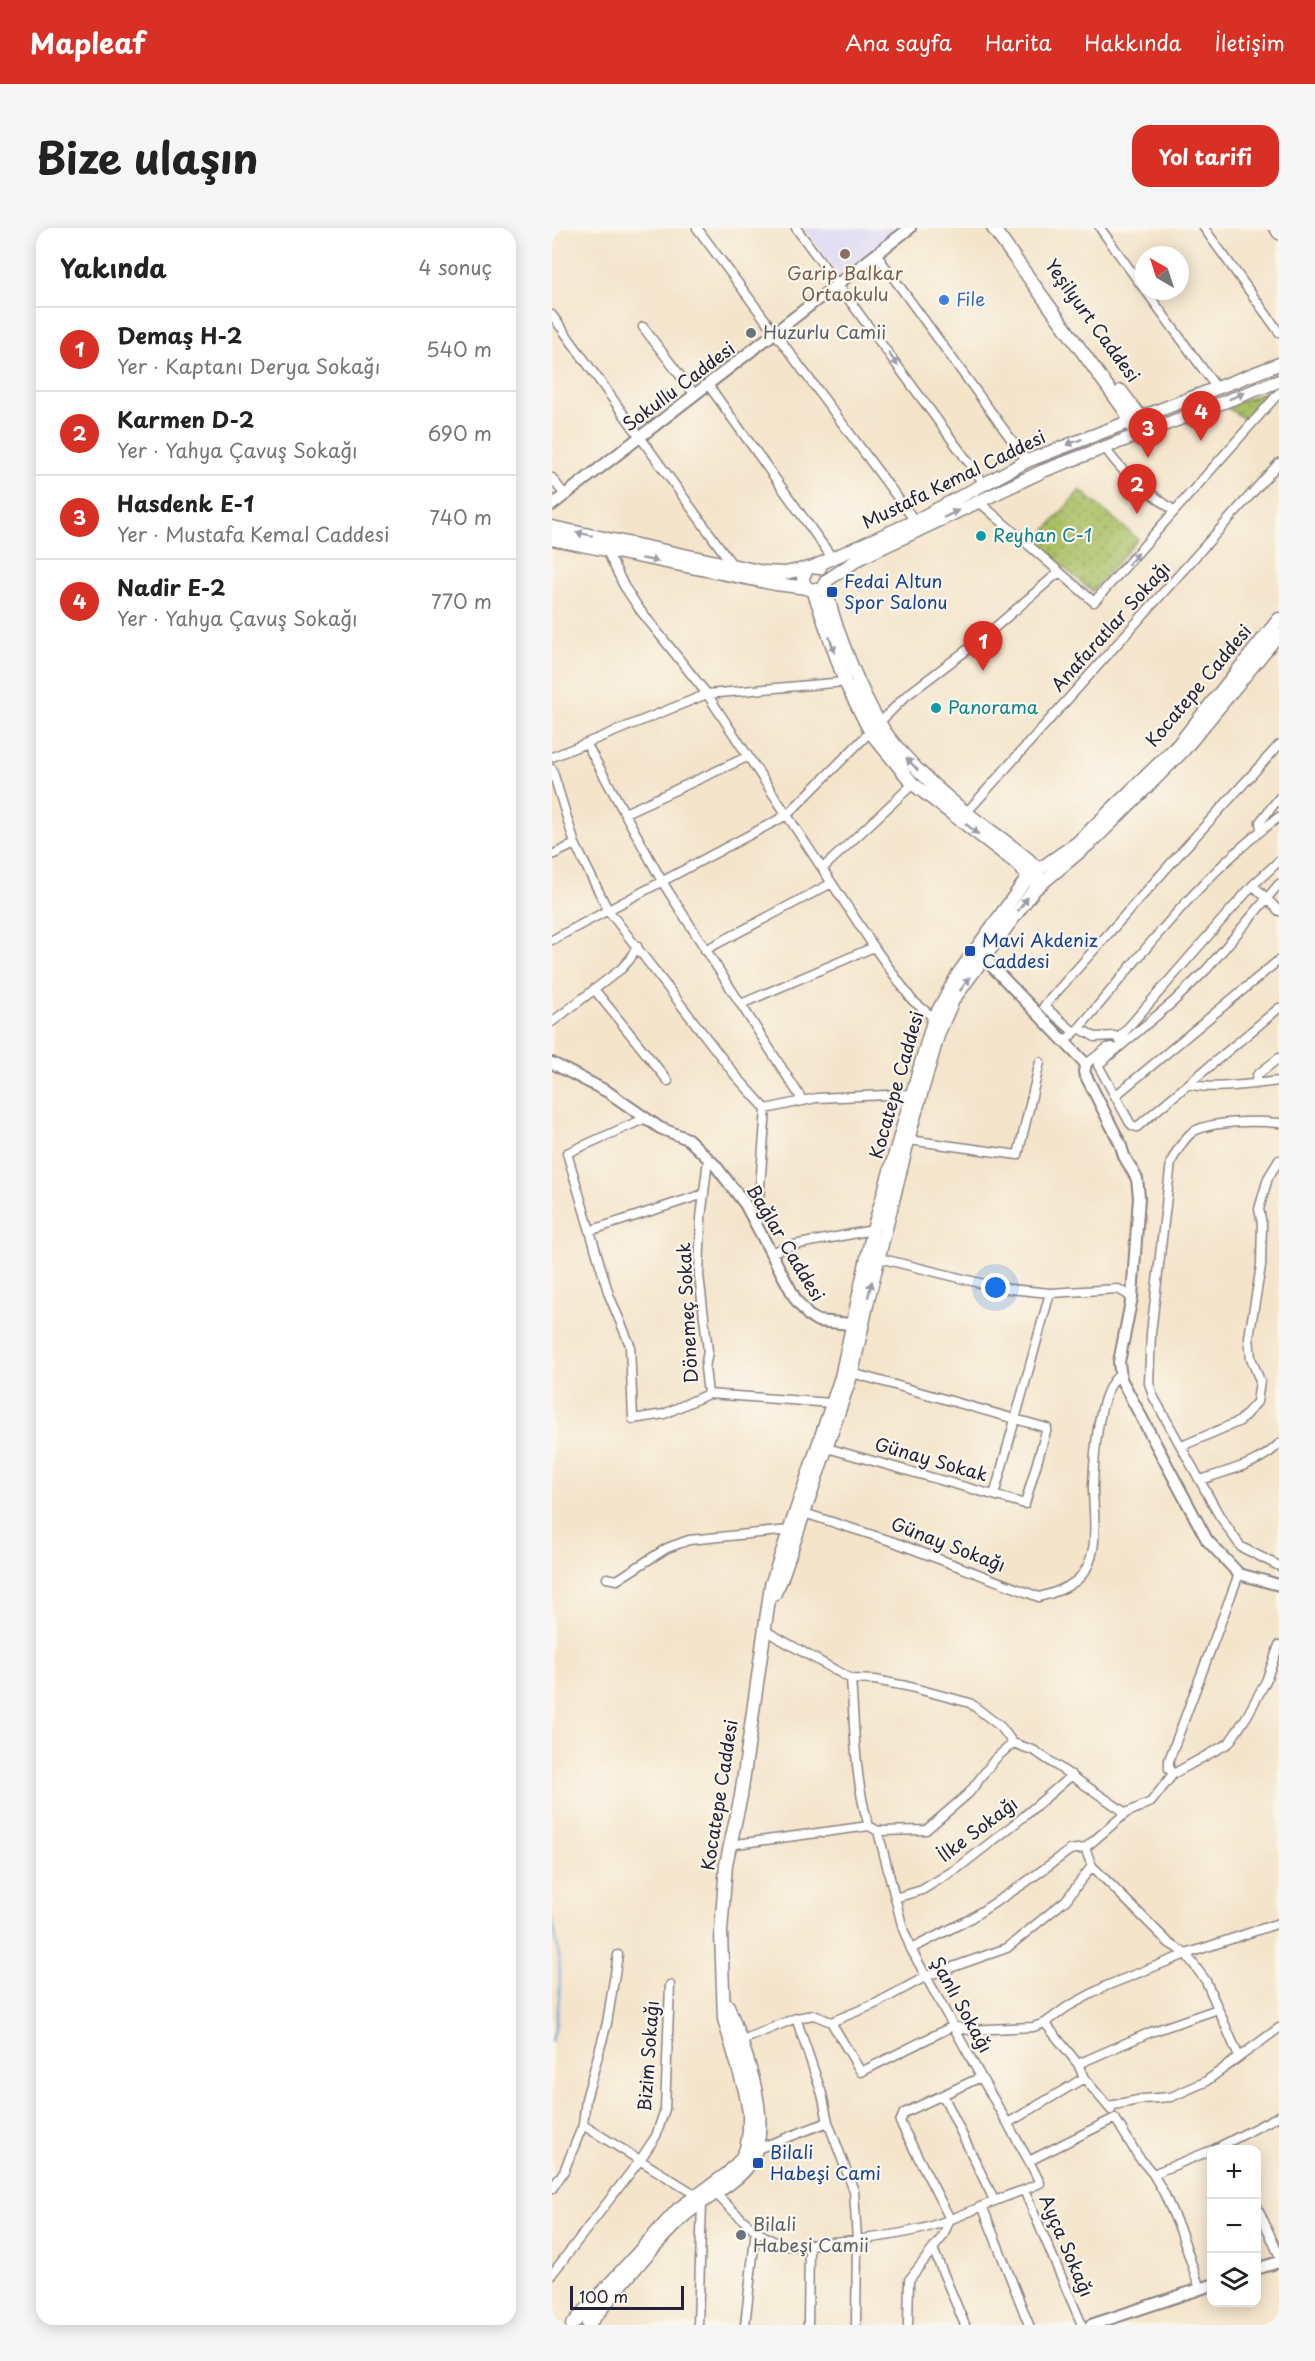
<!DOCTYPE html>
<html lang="tr">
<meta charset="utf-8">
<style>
:root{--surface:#fff;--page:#f6f6f6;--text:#222;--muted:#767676;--line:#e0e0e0;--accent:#d93025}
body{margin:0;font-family:"Playpen Sans",sans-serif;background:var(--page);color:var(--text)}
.controls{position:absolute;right:18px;bottom:18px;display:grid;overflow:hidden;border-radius:12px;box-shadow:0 3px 15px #0003}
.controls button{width:54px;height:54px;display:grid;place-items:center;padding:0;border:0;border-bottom:2px solid var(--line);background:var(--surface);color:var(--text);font:30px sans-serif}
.compass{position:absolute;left:583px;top:18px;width:54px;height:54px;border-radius:50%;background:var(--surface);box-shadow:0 3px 15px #0003;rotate:321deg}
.scale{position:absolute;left:18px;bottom:15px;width:114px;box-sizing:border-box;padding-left:6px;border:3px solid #22223b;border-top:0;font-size:16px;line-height:21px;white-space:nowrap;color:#22223b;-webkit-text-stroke:4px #fbf7ec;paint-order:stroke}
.you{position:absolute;left:444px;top:1060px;width:21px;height:21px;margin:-15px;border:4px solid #fff;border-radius:50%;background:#1a73e8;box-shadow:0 0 0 9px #1a73e833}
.badge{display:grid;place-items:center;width:39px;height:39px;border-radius:50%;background:var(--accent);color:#fff;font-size:20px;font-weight:700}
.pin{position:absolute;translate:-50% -50px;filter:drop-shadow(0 2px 3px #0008)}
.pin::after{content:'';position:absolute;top:32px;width:21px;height:18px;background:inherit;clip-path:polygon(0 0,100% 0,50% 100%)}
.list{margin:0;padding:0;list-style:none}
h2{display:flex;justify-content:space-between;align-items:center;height:78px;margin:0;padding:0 24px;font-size:26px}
h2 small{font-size:20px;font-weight:400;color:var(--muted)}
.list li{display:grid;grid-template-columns:39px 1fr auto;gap:18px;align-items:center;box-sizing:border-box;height:84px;padding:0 24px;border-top:2px solid var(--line)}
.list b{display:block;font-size:22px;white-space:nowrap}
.list p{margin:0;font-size:20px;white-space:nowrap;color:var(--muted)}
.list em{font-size:20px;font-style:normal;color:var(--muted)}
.icon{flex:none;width:33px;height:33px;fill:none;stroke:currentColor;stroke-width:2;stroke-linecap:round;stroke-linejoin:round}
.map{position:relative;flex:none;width:727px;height:2097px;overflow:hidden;border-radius:18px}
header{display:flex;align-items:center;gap:36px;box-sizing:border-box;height:84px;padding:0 30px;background:var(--accent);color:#fff}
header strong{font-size:28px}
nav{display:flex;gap:33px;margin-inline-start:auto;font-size:21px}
.intro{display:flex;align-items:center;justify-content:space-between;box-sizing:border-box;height:144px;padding:0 36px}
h1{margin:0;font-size:42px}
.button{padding:15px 27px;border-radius:18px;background:var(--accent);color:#fff;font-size:21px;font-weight:700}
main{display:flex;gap:36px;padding:0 36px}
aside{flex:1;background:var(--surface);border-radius:18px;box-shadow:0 3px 15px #0003}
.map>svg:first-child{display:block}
</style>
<header>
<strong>Mapleaf</strong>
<nav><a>Ana sayfa</a><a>Harita</a><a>Hakkında</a><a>İletişim</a></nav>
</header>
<div class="intro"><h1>Bize ulaşın</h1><a class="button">Yol tarifi</a></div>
<main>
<aside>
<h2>Yakında<small>4 sonuç</small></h2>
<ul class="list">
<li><span class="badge">1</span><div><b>Demaş H-2</b><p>Yer · Kaptanı Derya Sokağı</p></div><em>540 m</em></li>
<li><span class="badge">2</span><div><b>Karmen D-2</b><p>Yer · Yahya Çavuş Sokağı</p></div><em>690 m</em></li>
<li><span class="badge">3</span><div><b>Hasdenk E-1</b><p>Yer · Mustafa Kemal Caddesi</p></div><em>740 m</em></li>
<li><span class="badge">4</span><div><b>Nadir E-2</b><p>Yer · Yahya Çavuş Sokağı</p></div><em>770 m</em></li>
</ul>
</aside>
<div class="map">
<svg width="727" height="2097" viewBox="0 0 727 2097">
<defs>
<pattern id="park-dots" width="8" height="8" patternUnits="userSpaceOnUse" patternTransform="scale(1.5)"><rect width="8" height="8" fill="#a9bf63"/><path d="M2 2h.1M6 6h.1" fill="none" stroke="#899b53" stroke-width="1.8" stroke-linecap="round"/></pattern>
</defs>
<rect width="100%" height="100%" fill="#fbf7ec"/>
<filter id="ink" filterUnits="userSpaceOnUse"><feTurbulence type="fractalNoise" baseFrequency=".0167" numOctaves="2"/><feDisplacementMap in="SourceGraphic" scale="12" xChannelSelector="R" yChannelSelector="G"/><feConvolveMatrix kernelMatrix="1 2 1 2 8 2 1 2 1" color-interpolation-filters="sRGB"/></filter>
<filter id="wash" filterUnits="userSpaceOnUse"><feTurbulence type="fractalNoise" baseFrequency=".008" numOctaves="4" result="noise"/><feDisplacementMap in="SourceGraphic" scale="24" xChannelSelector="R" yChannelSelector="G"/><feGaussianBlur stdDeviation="1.35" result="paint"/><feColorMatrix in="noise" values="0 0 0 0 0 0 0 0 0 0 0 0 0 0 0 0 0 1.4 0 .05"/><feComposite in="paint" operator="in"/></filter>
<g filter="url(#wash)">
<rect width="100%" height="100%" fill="#f4e4ca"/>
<path fill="#dad6f7" d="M252,0H338L342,5L287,47Z"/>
<path fill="url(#park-dots)" stroke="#66704f" stroke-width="1.5" d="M716,163L694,192L674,179Z
M528,262L586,311L540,363L483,315Z"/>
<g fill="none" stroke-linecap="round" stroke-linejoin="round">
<path stroke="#69a0d7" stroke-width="2" d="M0,1691C11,1732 10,1773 0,1814"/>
</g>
</g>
<g filter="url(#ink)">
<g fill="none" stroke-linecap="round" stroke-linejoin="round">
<defs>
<path id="minor" d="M145,0L363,293
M244,0L431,254
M548,0L592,61
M652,0L727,104
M324,26L475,233
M594,63L664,159
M0,87L182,339
M91,99L143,167
M157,158L281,331
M552,218C569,246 596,263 621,282
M0,250L12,266
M426,273L542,374L727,165
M55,323L72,358L88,382L155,466L322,719L360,772L382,790
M34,515L111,655L251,873
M0,529L155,466L293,454
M0,541L23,616L56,682L183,847L214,881
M415,584L727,235
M73,585L195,529
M709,602L708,594L727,570
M0,627L23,616
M271,640L361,556
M727,656L655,741L621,774L546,837L578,895L581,898L585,899L727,780
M701,657L727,683
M0,712L235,587L354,468L432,409L507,344
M153,722L280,655
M42,761L116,853
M189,776L322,719
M0,794L69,741L78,731L85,718
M527,800L543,809L563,808L569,814
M522,804L492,778L630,623L727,517
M567,810L669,693L701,657L727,633
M513,813L527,800C590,727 649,646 727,589
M534,836L555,820L560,819L564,822
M638,856C654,863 708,855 727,853
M703,856L705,847L727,830
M563,868L727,732
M94,890L15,925L57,1067L78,1117L81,1191L112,1186L156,1166L280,1175
M727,895C706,893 655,892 638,906C630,914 624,924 619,934L599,1105L597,1155L601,1168L667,1287L689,1319L727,1338
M357,912L466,927L488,834
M205,997L214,881L264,870L359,866
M37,1003L152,966
M220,1024L242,1017L321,1002
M327,1030L448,1060L498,1065L566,1061L580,1069
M156,1166L153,1140L156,1123L147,1047L149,990L156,931
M630,1218L688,1193L705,1174L708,1153L699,1130L697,1109L709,1038L710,996L707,981L716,950L727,932
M275,1220L473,1276L495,1200L300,1145
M649,1252C676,1242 706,1237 727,1216
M439,1266L443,1264L498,1065
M252,1285L342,1314L487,1369C501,1365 514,1361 525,1352C550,1331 541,1287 541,1259C542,1232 545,1160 569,1146
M55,1350L65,1352L115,1320L137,1312L237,1302
M212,1402L299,1451L323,1452L354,1458L418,1475L449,1499L461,1515
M299,1451C303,1500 302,1551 317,1598
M621,1546L617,1541V1532L687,1346
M326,1603L351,1701L359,1721L416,1692L470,1657L518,1622L533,1620
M177,1617L317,1598L326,1603L374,1602L417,1565L443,1531L461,1515L483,1523L574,1585
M540,1638L533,1620L539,1615L574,1585L599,1574L621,1546L677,1515L695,1488L714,1453L727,1417
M343,1670L370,1662L406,1640L470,1590L520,1547
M359,1721L429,1849
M66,1727L55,1795L34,1871L31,1897L144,1967
M244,1790L270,1866L276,1894L302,1963L305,2012L304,2097
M279,1794L309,1844L401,1798L417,1802L481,1799L493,1795L515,1779L554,1758L634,1726L727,1695
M493,1795L526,1836L532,1850L559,1882
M188,1813L244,1790L262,1787L279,1794L323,1776L375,1748L455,1720L514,1672L540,1638L617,1715L634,1726L654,1753L687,1829
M526,1836L599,1804L666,1781
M391,1867L442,1972
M557,1878L591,1871L619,1869L653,1854L727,1800
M456,1895L532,1850
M205,1921L276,1894
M661,1922L727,1888
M601,1946L660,1922
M0,1961L12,1943L31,1897
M472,1962L488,1955L477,1933L563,1890L586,1928L601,1946L612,1965L629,2004L648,2061
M163,1965C183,1984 208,2013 237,2018C250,2020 266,2015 279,2014C309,2012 340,2008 369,2001C405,1992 437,1973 472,1962L530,2097
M704,1976L727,2027
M431,1980L477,2097
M381,2021L413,2097
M0,2046L88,1932L104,1908L113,1881L118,1757
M146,2097L150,1974
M193,2097L204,2001
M256,2097L257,2016
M356,2097L357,2052L391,2008L398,1991L348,1894L352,1885L429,1849L477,1933"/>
<path id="tertiary" d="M0,277L358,0
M432,730L534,836L532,844L568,915L572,928L585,951L587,969L580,1069L567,1134L569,1151L655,1312L687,1346L727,1357
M0,835L56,864L108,900L136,911L163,937L193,976L244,1072L256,1087L266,1093L299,1096
M704,2041L727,2034
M539,2097L660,2057"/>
<path id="secondary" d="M441,0L573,183L580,199
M724,0L727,5
M569,163L588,188L591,195
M0,299L212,344L233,345L261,339L268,340
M0,311L224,356L255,360
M261,339L363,293L475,233L727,136
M255,342C249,349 250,356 257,361L266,362
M274,353L308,330L491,243L727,153
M273,355C280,395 312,475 336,508C353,530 372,549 393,567C419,591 450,609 477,632L486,641V648
M261,362L293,454L319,505L361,556L464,635L482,654
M222,1367L229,1352L300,1145L317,1068L360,897L387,804L401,772L482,662L543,611L631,523L727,406
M20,2097L126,1981L176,1945L189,1931L194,1921L197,1904V1884L193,1863L172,1791L169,1704L174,1636L189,1568L219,1357L289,1149L321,1002L382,790L406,746L476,649L525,615L626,517L727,391
M36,2097C67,2060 98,2020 133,1987C151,1971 175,1961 192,1943C228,1905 192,1821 176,1778"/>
</defs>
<use href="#minor" stroke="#8b8382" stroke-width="11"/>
<use href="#tertiary" stroke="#8b8382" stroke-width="14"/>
<use href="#secondary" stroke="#8b8382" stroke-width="15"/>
<use href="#minor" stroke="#fff" stroke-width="8"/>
<use href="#tertiary" stroke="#fff" stroke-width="10"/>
<use href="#secondary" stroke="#fff" stroke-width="12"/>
</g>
<defs><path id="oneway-solid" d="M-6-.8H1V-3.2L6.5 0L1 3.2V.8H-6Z" transform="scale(1.5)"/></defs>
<g fill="#9c9ca7">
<use href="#oneway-solid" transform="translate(341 131) rotate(54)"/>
<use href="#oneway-solid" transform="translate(685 168) rotate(-22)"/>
<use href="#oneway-solid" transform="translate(522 214) rotate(159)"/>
<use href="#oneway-solid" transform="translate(399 286) rotate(-26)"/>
<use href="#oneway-solid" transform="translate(32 306) rotate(-168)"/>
<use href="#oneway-solid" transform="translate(581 331) rotate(-49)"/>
<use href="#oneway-solid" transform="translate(98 332) rotate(11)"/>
<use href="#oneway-solid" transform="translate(280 417) rotate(71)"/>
<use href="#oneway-solid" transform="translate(360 536) rotate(-133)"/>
<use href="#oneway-solid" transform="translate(420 601) rotate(39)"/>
<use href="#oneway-solid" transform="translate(471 676) rotate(-54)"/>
<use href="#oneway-solid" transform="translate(413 756) rotate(-54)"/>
<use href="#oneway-solid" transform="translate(318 1061) rotate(-76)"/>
</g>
</g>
<circle fill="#8d6e63" stroke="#fbf7ec" stroke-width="2" cx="293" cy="26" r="6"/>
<circle fill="#3f7fe0" stroke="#fbf7ec" stroke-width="2" cx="392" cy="72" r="6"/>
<g fill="#6b7280" stroke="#fbf7ec" stroke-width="2">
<circle cx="199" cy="105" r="6"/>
<circle cx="189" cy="2007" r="6"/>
</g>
<g fill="#0f9aa8" stroke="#fbf7ec" stroke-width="2">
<circle cx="429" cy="308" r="6"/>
<circle cx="384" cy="480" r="6"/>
</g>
<g fill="#1a4fb4" stroke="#fbf7ec" stroke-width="2">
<rect x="274" y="358" width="12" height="12" rx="3"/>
<rect x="412" y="717" width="12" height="12" rx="3"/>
<rect x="200" y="1929" width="12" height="12" rx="3"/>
</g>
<g text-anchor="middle" stroke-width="4.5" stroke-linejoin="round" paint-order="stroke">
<g font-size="18" fill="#785e54" stroke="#fbf7ec">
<text x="293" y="52">Garip Balkar<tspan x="293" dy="21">Ortaokulu</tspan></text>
</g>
<g font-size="18" fill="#366cbe" stroke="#fbf7ec" text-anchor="start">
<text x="404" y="78">File</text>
</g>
<g font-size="18" fill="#22223b" stroke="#fbf7ec">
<text transform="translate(540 93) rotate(54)" y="6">Yeşilyurt Caddesi</text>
<text transform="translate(127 159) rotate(-37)" y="6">Sokullu Caddesi</text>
<text transform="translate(402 252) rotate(-26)" y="6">Mustafa Kemal Caddesi</text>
<text transform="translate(559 399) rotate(-48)" y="6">Anafaratlar Sokağı</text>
<text transform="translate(647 458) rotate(-50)" y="6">Kocatepe Caddesi</text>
<text transform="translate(345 857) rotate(-74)" y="6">Kocatepe Caddesi</text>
<text transform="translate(233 1015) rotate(59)" y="6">Bağlar Caddesi</text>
<text transform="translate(136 1085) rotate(-93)" y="6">Dönemeç Sokak</text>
<text transform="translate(379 1232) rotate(16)" y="6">Günay Sokak</text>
<text transform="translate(396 1317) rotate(21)" y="6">Günay Sokağı</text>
<text transform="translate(168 1567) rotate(-81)" y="6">Kocatepe Caddesi</text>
<text transform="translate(426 1602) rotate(-37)" y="6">İlke Sokağı</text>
<text transform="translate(409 1777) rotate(61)" y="6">Şanlı Sokağı</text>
<text transform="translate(97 1828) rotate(-86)" y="6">Bizim Sokağı</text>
<text transform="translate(514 2018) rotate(67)" y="6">Ayça Sokağı</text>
</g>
<g font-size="18" fill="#5b616d" stroke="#fbf7ec" text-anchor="start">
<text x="211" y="111">Huzurlu Camii</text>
<text x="201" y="2003">Bilali<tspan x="201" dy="21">Habeşi Camii</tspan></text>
</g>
<g font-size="18" fill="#0d838f" stroke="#fbf7ec" text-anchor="start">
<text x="441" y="314">Reyhan C-1</text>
<text x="396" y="486">Panorama</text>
</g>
<g font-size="18" fill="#164399" stroke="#fbf7ec" text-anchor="start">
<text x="292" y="360">Fedai Altun<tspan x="292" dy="21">Spor Salonu</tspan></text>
<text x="430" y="719">Mavi Akdeniz<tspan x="430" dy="21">Caddesi</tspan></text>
<text x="218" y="1931">Bilali<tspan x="218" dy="21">Habeşi Cami</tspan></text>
</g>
</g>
</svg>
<div class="controls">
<button>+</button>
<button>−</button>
<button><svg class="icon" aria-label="layers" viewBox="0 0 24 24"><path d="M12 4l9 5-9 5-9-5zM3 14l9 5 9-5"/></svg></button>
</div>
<svg class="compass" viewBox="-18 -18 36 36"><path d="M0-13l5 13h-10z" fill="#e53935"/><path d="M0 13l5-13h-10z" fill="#767676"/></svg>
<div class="scale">100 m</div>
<div class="you"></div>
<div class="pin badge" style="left:431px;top:443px">1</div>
<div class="pin badge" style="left:585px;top:286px">2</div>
<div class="pin badge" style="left:596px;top:230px">3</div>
<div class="pin badge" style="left:649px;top:213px">4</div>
</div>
</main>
